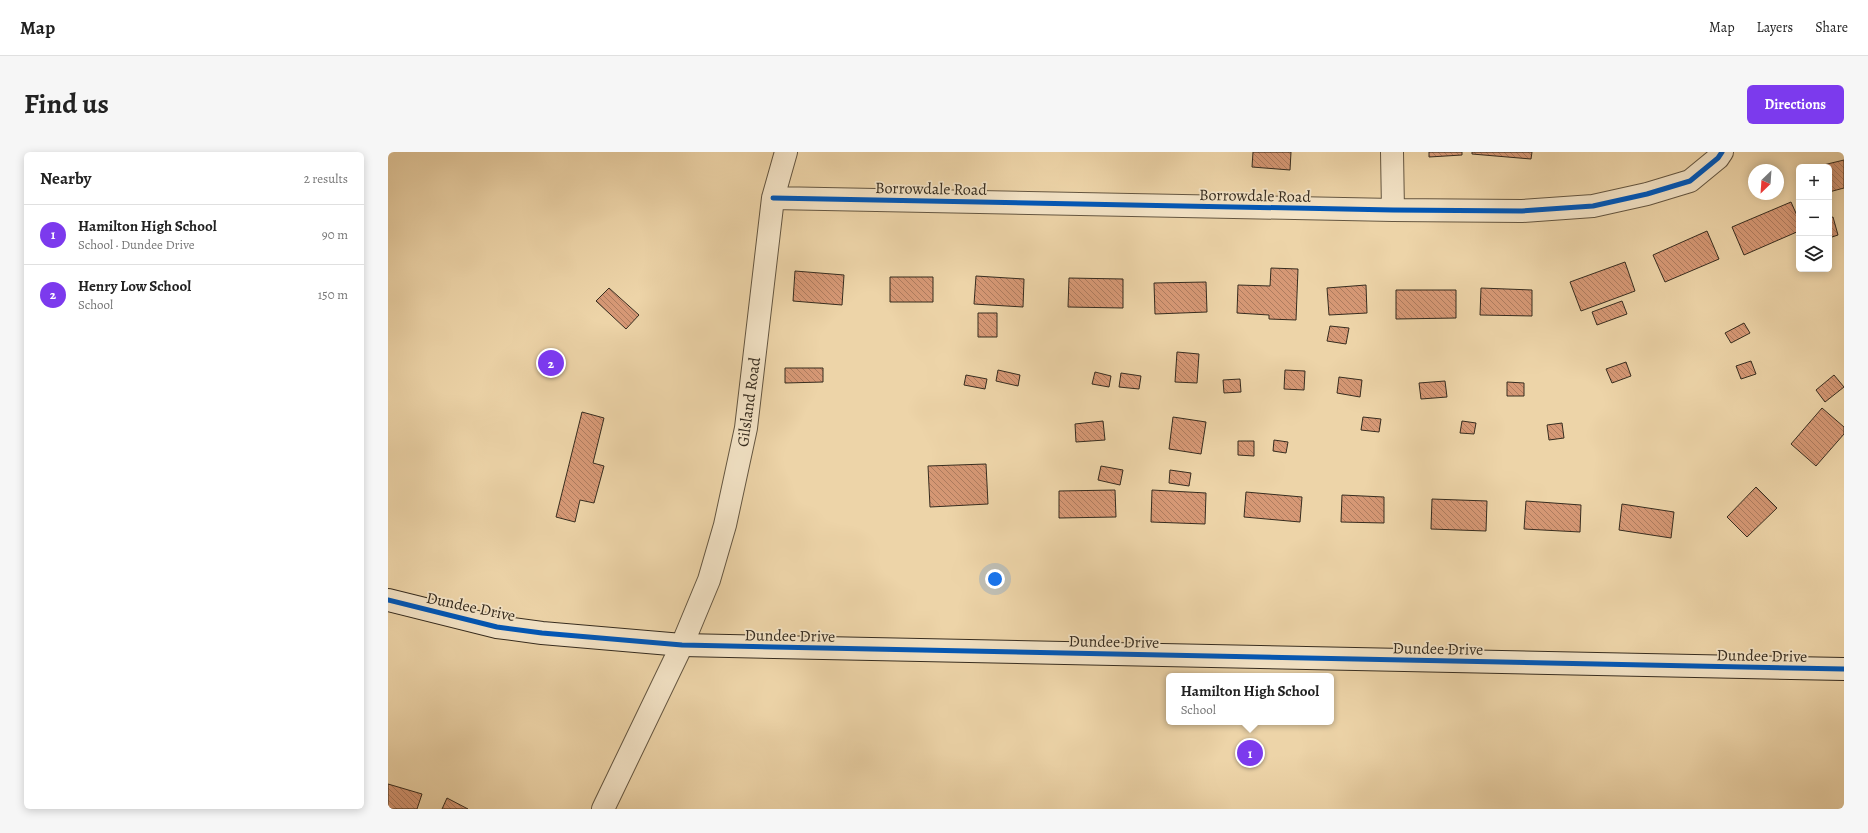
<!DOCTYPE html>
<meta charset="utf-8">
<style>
:root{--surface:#fff;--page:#f6f6f6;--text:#222;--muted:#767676;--line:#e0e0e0;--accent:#7c3aed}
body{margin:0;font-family:Alegreya,serif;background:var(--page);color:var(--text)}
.controls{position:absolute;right:12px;top:12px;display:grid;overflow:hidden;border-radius:6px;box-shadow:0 2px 10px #0003}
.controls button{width:36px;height:36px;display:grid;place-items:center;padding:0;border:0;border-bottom:1px solid var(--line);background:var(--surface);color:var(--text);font:20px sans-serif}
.compass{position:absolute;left:1360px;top:12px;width:36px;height:36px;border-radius:50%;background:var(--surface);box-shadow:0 2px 10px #0003;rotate:205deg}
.you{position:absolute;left:607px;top:427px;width:14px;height:14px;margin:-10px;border:3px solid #fff;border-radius:50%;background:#1a73e8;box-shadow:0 0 0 6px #1a73e833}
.badge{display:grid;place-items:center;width:26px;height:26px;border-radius:50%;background:var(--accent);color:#fff;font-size:13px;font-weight:700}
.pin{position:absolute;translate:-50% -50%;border:2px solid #fff;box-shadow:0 1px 4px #0006}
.popup{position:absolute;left:778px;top:521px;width:168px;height:52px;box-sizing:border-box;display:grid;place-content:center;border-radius:6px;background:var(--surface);filter:drop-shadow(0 1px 3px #0005);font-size:13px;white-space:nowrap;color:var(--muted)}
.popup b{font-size:15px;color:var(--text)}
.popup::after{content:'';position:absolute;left:50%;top:100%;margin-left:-8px;border:8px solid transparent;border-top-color:var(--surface)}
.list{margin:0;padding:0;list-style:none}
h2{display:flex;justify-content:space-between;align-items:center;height:52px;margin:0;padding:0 16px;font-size:17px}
h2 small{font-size:13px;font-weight:400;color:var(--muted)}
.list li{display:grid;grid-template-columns:26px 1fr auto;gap:12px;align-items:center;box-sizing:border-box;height:60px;padding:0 16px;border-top:1px solid var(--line)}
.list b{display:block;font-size:15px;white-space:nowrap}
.list p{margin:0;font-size:13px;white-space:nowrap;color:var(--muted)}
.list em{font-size:13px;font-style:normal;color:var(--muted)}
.icon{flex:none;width:22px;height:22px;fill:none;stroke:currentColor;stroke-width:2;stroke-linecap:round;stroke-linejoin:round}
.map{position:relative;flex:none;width:1456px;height:657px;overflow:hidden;border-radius:6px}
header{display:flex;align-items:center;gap:24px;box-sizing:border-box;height:56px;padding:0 20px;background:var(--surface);border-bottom:1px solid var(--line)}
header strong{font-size:19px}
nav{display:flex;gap:22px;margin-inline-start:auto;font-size:14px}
.intro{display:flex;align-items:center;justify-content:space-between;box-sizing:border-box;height:96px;padding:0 24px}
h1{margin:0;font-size:28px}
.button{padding:10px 18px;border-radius:6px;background:var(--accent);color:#fff;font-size:14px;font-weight:700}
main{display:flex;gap:24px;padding:0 24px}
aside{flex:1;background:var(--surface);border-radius:6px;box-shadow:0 2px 10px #0003}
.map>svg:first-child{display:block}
</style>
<header>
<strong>Map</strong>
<nav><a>Map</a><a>Layers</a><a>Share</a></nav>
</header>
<div class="intro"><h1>Find us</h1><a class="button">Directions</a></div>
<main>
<aside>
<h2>Nearby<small>2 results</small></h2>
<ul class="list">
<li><span class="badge">1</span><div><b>Hamilton High School</b><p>School · Dundee Drive</p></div><em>90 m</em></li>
<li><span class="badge">2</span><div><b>Henry Low School</b><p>School</p></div><em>150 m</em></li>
</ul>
</aside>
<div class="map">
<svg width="1456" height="657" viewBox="0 0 1456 657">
<defs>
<pattern id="building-back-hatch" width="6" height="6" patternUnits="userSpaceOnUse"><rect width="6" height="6" fill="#d69875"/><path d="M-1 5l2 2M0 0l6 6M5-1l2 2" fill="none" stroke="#ae7c5f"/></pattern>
</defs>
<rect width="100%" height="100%" fill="#edd4a8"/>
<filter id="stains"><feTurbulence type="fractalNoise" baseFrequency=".005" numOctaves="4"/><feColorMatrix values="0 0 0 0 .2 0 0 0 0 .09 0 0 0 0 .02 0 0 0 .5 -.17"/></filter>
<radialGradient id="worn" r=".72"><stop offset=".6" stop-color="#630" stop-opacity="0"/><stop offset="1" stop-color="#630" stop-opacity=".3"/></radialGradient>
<path fill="url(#building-back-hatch)" stroke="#362c1f" d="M865,0H903L902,18L864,15Z
M1041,0H1074V3L1041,5Z
M1084,0H1144L1143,7L1084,2Z
M1456,8V36L1441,40V15L1431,14Z
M1403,50L1411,68V79L1356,103L1344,75Z
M1445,65L1450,83L1441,86V66Z
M1319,79L1331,107L1277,130L1265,103Z
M1237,110L1247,139L1193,159L1182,130Z
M883,116L910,117L908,168L881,167V163L849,161L850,133L882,134Z
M407,119L456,123L454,153L405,149Z
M588,124L636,127L635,155L586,152Z
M502,125H545V150H502Z
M681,126L735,127V156L680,155Z
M818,130L819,160L767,162L766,131Z
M978,133L979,161L941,163L939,136Z
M221,136L251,163L238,177L208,149Z
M1093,136L1144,138V164L1092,163Z
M1008,138H1068V166L1008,167Z
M1234,149L1239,162L1209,173L1204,160Z
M590,161H609V185H590Z
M1356,171L1362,181L1343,191L1337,181Z
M942,174L961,176L958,192L939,189Z
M789,200L811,202L809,231L787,230Z
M1363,209L1368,222L1353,227L1348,214Z
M1238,210L1243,224L1224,231L1218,217Z
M397,216H435V230L397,231Z
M610,218L632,223L630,234L608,229Z
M897,218L917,219L916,238L896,237Z
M707,220L723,224L721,235L704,232Z
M733,221L753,224L751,237L731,235Z
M578,223L599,227L597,237L576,233Z
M1446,223L1456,235L1437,250L1428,238Z
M951,225L974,228L972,245L949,241Z
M852,227L853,240L836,241L835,228Z
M1057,229L1059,245L1033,247L1031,231Z
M1119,230L1136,231V244H1119Z
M1434,256L1456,275V282L1428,314L1403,292Z
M194,260L216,266L205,311L216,314L206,351L192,348L187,370L168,365Z
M785,265L818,270L813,302L781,297Z
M975,265L993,267L991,280L973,278Z
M715,269L717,288L688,290L687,272Z
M1074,269L1088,271L1086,282L1072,281Z
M1174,271L1176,286L1161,288L1159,273Z
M886,288L900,290L898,301L885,299Z
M850,289H866V304L850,303Z
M598,312L600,352L542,355L540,314Z
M713,314L735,318L732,333L710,328Z
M782,318L803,321L801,334L781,331Z
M1368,335L1389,356L1359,385L1339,365Z
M727,338L728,365L671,366V339Z
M764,338L818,341L817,372L763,370Z
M858,340L914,345L912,370L856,365Z
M954,343L996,345V371L953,370Z
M1044,347L1099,349L1098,379L1043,377Z
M1138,349L1193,353L1192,380L1136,377Z
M1234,352L1286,360L1283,386L1231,378Z
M0,632L34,642L29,657H0Z
M59,646L80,657H54Z"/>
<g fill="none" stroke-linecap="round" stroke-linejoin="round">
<defs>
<path id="street" d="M1004,0L1005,58
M385,46L1005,58L1134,59L1205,54L1259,42L1302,29L1330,6L1334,0
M215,657L294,493L321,428L337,373L358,276L385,46L398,0"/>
<path id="secondary" d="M0,448L109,475L154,481L294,493L1456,517"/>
</defs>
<use href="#street" stroke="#645641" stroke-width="24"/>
<use href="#secondary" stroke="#362c1f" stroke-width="24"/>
<use href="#street" stroke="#f3e3c6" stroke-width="22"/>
<use href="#secondary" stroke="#f3e3c6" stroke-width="22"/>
<defs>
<path id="cycleway" d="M385,46L1005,58L1134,59L1205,54L1259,42L1302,29L1330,6L1334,0
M0,448L109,475L154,481L294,493L1456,517"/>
</defs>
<use href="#cycleway" stroke="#f3e3c6" stroke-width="8"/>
<use href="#cycleway" stroke="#0057b8" stroke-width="5"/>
</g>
<g text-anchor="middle" stroke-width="3.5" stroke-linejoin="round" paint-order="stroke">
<g font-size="16" fill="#362c1f" stroke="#f3e3c6">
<text transform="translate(543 36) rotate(1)" y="6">Borrowdale Road</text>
<text transform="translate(867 43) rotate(1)" y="6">Borrowdale Road</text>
<text transform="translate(360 250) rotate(-82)" y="6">Gilsland Road</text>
<text transform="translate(83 454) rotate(12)" y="6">Dundee Drive</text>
<text transform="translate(402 483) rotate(1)" y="6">Dundee Drive</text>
<text transform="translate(726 489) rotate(1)" y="6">Dundee Drive</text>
<text transform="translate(1050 496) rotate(1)" y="6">Dundee Drive</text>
<text transform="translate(1374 503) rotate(1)" y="6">Dundee Drive</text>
</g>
</g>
<rect width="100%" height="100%" filter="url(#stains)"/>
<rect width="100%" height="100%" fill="url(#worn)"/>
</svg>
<div class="controls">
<button>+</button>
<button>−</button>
<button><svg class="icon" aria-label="layers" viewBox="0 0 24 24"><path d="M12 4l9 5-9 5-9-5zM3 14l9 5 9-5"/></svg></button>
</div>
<svg class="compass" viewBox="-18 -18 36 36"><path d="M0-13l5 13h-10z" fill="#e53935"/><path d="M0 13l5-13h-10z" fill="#767676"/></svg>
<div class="you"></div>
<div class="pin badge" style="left:862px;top:601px">1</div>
<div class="popup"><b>Hamilton High School</b>School</div>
<div class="pin badge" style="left:163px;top:211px">2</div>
</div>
</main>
